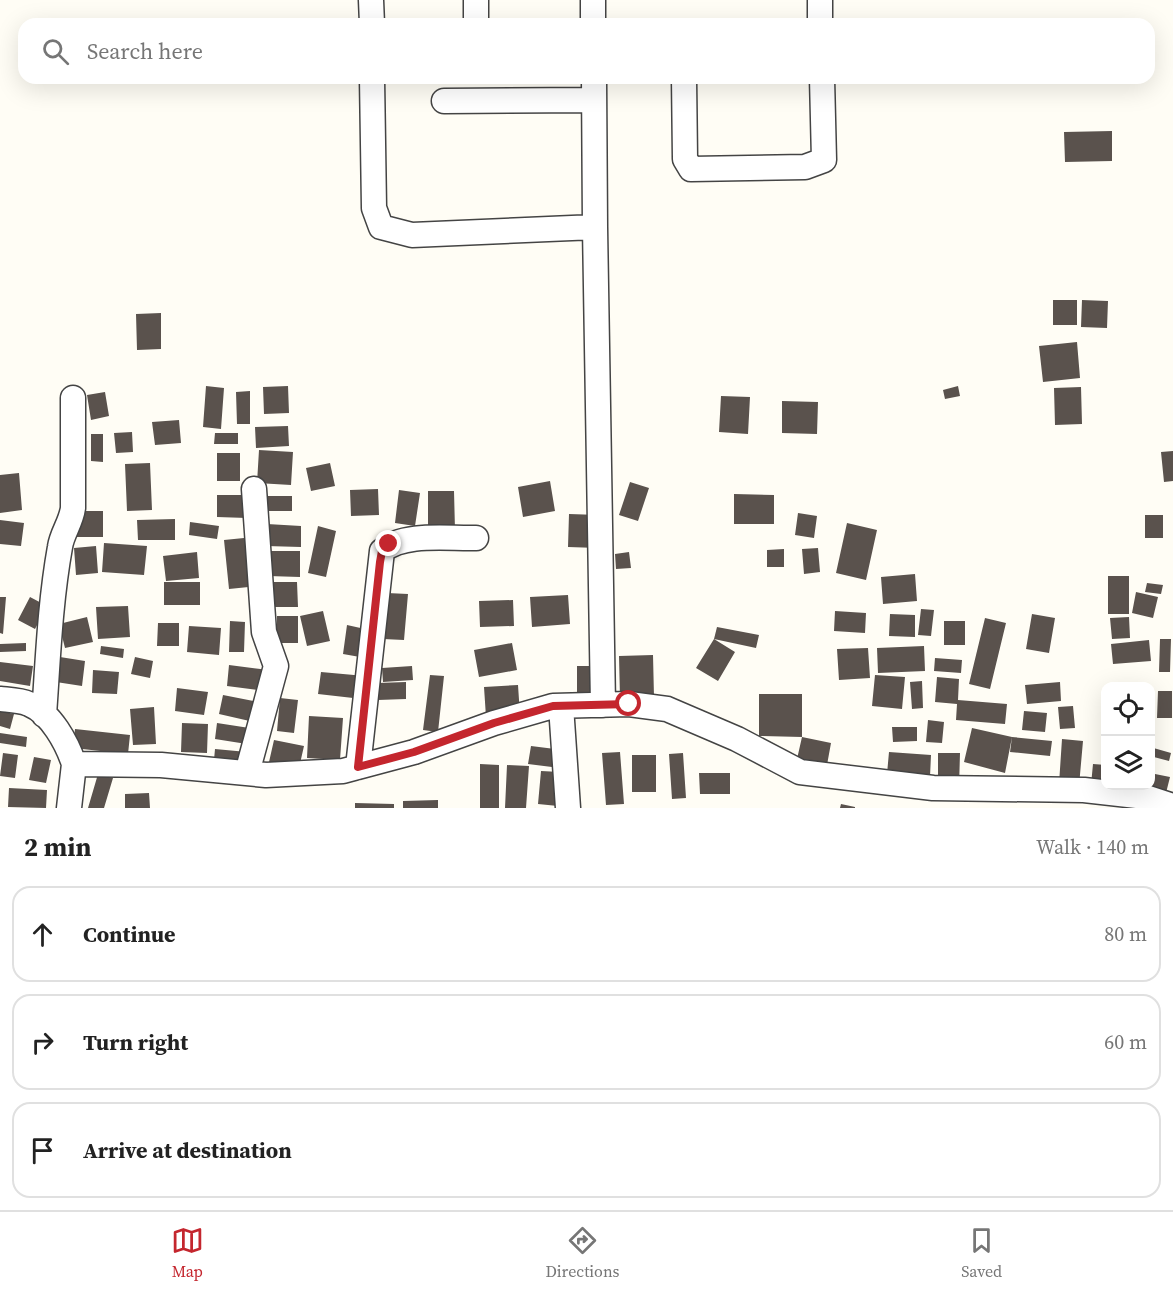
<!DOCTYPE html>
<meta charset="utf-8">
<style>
:root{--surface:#fff;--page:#f2f2f2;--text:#222;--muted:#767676;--line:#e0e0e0;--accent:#c4262e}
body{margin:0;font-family:"Source Serif 4",serif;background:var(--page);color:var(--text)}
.controls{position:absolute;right:18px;bottom:18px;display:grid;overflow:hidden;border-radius:12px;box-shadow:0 6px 24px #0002}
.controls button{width:54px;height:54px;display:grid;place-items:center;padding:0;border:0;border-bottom:2px solid var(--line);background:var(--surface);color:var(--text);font:30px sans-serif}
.stop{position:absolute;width:18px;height:18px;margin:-14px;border:4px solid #c4262e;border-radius:50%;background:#fff}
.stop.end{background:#c4262e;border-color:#fff;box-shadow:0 2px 6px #0008}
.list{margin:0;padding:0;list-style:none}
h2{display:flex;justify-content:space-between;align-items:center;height:78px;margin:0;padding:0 24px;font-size:26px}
h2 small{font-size:20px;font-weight:400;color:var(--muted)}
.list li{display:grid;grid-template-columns:39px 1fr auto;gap:18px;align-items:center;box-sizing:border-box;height:96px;margin:0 12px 12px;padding:0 12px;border:2px solid var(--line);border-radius:18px}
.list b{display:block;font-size:22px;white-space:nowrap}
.list em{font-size:20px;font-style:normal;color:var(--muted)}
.icon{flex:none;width:33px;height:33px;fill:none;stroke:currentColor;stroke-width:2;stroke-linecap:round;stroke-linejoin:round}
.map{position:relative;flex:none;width:1173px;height:808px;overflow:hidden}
.search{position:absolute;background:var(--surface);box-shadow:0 6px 24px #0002;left:18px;right:18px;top:18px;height:66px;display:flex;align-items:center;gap:15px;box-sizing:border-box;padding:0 21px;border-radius:18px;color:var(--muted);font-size:22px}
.sheet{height:402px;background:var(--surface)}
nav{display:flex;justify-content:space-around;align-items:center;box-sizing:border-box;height:84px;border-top:2px solid var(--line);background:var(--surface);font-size:16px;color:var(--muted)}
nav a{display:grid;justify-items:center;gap:3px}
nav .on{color:var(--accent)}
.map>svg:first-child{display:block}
</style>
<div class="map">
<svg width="1173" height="808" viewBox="0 0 1173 808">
<rect width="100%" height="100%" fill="#fffdf5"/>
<path fill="#5a524d" d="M1112,131V161L1065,162L1064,132Z
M1053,300H1077V325H1053Z
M1082,300L1108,301L1107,328L1081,327Z
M161,313V349L137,350L136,314Z
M1077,342L1080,378L1043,382L1039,346Z
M206,386L224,388L221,429L203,427Z
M288,386L289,413L264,414L263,387Z
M958,386L960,396L945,399L943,390Z
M1081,387L1082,424L1055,425L1054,388Z
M250,391V424H237L236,392Z
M105,392L109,416L91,420L87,395Z
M721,396L750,397L748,434L719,432Z
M782,401L818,402L817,434L782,433Z
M179,420L181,443L155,445L152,422Z
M288,426L289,446L256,448L255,427Z
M132,432L133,452L116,453L114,433Z
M215,433H238V444H214Z
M91,434H103V462L91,461Z
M259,450L293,452L291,485L257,483Z
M1173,451V481L1164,482L1161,452Z
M217,453H240V481H217Z
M150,463L152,510L127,511L125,464Z
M330,463L335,486L311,491L306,468Z
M19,473L22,510L0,513V475Z
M550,481L555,511L523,517L518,487Z
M630,482L649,488L638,521L619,515Z
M378,489L379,515L351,516L350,490Z
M399,490L420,493L415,526L395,523Z
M428,491H454L455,530H428Z
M734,494L774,495V524H734Z
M217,495H247V518L217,517Z
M261,496H292V511H261Z
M77,511H103V537H76Z
M798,513L817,516L814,538L795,535Z
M569,514L599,515L598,548L568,547Z
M1145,515H1163V538H1145Z
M175,519V540H138L137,520Z
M0,520L24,523L21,546L0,544Z
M190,522L219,526L217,539L189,535Z
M847,523L877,530L866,580L836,573Z
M267,524L301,526V547L266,546Z
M318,526L336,531L326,577L308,573Z
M254,537L259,586L229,589L224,540Z
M104,543L147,546L144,575L102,572Z
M96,546L98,573L76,575L74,548Z
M818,548L820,572L804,574L802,549Z
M784,549V567H767V550Z
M268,551H300V577L268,576Z
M197,552L199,578L166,581L163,556Z
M629,552L631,568L616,569L615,554Z
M915,574L917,601L883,604L881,577Z
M1108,576H1129V614H1108Z
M164,582H200V605H164Z
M271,582H297L298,607H271Z
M1147,583L1163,585L1161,594L1145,592Z
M1136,592L1158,597L1153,618L1132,613Z
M387,593L408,594L404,640L383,639Z
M568,595L570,624L532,627L530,597Z
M0,597H6L3,634L0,633Z
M30,597L47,606L35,629L18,620Z
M513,600L514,626L480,627L479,601Z
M128,606L130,637L98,639L96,607Z
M921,609L934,610L931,636L918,635Z
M323,611L330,641L307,646L300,616Z
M835,611L866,613L865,633L834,631Z
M890,614L915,615V637L889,636Z
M1032,614L1055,618L1049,653L1026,649Z
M277,616H298V643H277Z
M87,617L93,642L65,648L59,624Z
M1129,617L1130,638L1112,639L1110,618Z
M985,618L1006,623L990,689L969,684Z
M230,621L245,622L244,652H229Z
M944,621H965V645H944Z
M158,623H179V646H157Z
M347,625L365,629L360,657L343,654Z
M189,626L221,628L219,655L187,652Z
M717,627L759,635L756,648L714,639Z
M714,639L735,652L718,681L696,668Z
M1160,639H1171L1170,672H1159Z
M1149,640L1151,661L1113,664L1111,644Z
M26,643V651L0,652V644Z
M512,643L517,670L479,677L474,650Z
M101,646L124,649L123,658L100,654Z
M924,646L925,671L878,673L877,648Z
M868,648L870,678L839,680L837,649Z
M653,655L654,697L620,698L619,656Z
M60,657L85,661L82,686L56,682Z
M135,657L153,661L150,678L131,674Z
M935,658L962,660L961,673L934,671Z
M0,662L33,666L30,686L0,681Z
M229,665L269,670L267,691L227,686Z
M412,666L413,680L383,682L382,668Z
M577,666H592V702H577Z
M93,670L119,672L117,694L92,693Z
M321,672L365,676L362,699L318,694Z
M430,675L444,676L438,732L423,730Z
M875,675L905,677L902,709L872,706Z
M937,677L959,679L958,700L1007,704L1005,724L956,720L957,704L935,702Z
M922,681L923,708L912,709L910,682Z
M406,682V699L378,700L377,683Z
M1060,682L1061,701L1027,704L1025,685Z
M518,685L520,715L486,717L484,687Z
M177,688L208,692L204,715L175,711Z
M1158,691H1172V718H1157Z
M759,694H802V737L759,736Z
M223,695L258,702L254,722L219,714Z
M280,698L298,700L294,733L277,731Z
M1073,706L1075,728L1060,729L1058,707Z
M154,707L156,744L133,745L130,709Z
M0,711L14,714L10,729L0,726Z
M1024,711L1047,713L1045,732L1022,730Z
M309,716L343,718L340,760L307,758Z
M928,720L944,722L942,743L926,742Z
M182,723L208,724L207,753L181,752Z
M217,723L256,729L253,745L215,739Z
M892,727H917V741L893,742Z
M972,728L1012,737L1005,773L964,762Z
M75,729L130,735L128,754L73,748Z
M0,733L27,737L26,747L0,743Z
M802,737L831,743L827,765L797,759Z
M1012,737L1052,741L1050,756L1010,752Z
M1062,739L1083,741L1079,786L1059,784Z
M274,740L304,746L299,768L269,762Z
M531,746L555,749L552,767L528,764Z
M1150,747L1171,753L1169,761L1150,756Z
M215,749L247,752L245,764L214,760Z
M620,752L624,804L606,805L602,753Z
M889,752L931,755L930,777L887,774Z
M3,753L18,755L15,778L0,776Z
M683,753L686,798L672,799L669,754Z
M938,753H960L959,787H938Z
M632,755H656V792H632Z
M34,757L51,760L46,783L29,780Z
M480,764L499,765V808H480Z
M1093,764L1106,765V787L1091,785Z
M507,765L529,766L526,808H505Z
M541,771L560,772L558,806L538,804Z
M699,773H730V794H700Z
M1150,773L1170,777L1165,797L1145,786H1150Z
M98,774L113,778L104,808H88Z
M9,788L47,790L46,808L8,807Z
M149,793L150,808H125V794Z
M438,800V808H403V801Z
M355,803L394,804V808H355Z
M841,804L855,807V808H840Z"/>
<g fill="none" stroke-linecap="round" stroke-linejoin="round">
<defs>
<path id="minor" d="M371,0L372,24
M476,0V24
M593,0V24
M820,0V24
M372,78L374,208L381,227L412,235L595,227L603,705
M594,78L595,227
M684,78L685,159L691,169L805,167L824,160L822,78
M444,101L594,100
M0,699C9,700 20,700 29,704C51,713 67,743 74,764L161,765L266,775L343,771L414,752L494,723L553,706L629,704L667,709L737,739L800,772L933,788L1084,790L1145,797L1173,806
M561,706L568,808
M44,715C48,659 50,603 60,547C62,533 71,523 73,508V398
M358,767L382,551C404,532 449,539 476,538
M247,773L276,666L264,632L254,489
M69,808L74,764"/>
</defs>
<use href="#minor" stroke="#444" stroke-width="27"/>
<use href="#minor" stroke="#fff" stroke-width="24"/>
</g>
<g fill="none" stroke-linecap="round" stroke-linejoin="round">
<path stroke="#c4262e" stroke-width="8" d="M389,544L382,551L380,562L358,767L414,752L494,723L553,706L629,704"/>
</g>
</svg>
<div class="controls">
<button><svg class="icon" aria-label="locate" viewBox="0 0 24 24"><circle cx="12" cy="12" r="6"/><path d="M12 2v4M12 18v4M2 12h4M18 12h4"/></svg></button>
<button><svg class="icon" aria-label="layers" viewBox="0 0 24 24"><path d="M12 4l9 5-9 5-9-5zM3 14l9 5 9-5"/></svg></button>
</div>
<div class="stop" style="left:629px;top:704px"></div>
<div class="stop end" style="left:389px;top:544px"></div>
<div class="search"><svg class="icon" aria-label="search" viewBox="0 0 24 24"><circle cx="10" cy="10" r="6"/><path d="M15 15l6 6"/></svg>Search here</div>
</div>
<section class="sheet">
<h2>2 min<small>Walk · 140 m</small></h2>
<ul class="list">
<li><svg class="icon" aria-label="ahead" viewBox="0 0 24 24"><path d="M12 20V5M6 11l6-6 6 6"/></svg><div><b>Continue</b></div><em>80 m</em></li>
<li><svg class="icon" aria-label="right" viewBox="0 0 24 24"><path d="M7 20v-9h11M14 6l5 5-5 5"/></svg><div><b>Turn right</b></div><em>60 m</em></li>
<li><svg class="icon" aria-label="arrive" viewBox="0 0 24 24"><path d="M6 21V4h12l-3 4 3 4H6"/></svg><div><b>Arrive at destination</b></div></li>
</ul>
</section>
<nav>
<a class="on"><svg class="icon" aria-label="map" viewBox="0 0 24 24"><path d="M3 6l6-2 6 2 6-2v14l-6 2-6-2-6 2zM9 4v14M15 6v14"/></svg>Map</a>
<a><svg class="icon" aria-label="directions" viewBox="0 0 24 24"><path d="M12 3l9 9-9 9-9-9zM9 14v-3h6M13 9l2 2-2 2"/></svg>Directions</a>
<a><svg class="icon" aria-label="saved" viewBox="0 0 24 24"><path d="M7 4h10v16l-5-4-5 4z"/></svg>Saved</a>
</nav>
